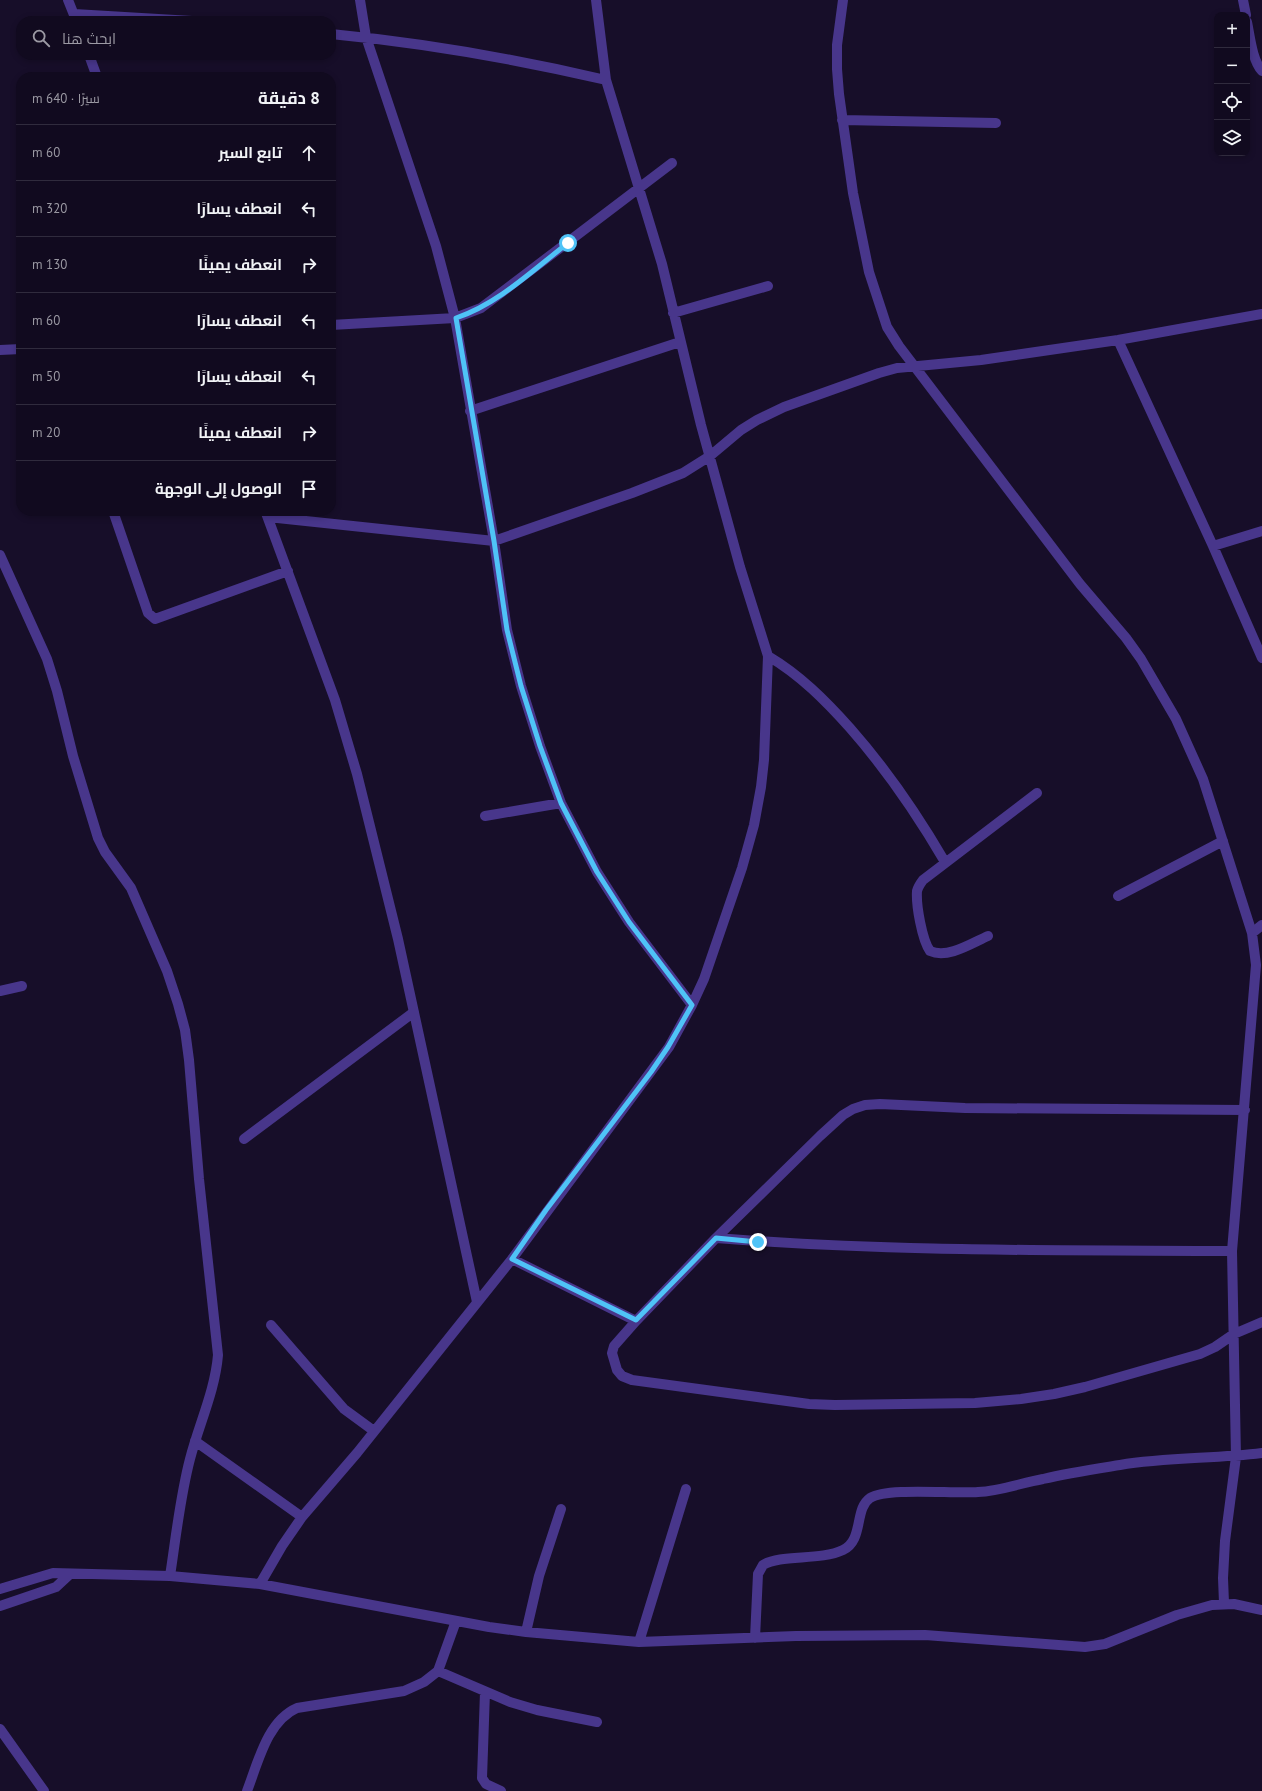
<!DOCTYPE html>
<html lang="ar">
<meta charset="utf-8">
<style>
:root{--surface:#110a1f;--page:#1a1328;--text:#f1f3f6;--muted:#9c9aa4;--line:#302b3d}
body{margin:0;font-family:"PT Sans",Cairo,sans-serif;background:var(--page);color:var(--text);direction:rtl}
.controls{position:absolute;right:12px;top:12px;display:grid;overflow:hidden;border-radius:8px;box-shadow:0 2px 6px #0003}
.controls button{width:36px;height:36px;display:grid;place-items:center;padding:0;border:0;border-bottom:1px solid var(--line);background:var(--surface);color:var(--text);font:20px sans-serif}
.stop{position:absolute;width:12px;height:12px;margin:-9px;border:3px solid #4fc3f7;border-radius:50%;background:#fff}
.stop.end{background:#4fc3f7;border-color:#fff;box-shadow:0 1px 4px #0008}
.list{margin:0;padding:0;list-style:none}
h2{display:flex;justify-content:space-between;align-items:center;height:52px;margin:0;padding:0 16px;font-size:17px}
h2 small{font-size:13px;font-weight:400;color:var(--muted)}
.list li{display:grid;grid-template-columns:26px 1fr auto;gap:12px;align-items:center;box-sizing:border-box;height:56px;padding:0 16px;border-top:1px solid var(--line)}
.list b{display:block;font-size:15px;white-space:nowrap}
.list em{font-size:13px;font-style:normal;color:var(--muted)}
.icon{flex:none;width:22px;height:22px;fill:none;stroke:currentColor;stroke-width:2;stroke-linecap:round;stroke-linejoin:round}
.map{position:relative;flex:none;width:1262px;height:1791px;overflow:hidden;direction:ltr}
.search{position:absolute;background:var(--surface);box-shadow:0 2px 6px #0003;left:16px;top:16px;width:320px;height:44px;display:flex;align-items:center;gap:10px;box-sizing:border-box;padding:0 14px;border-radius:16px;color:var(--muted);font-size:15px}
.panel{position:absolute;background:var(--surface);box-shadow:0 2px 6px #0003;left:16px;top:72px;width:320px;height:444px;border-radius:16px;direction:rtl}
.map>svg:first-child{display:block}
</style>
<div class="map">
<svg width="1262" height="1791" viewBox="0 0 1262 1791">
<rect width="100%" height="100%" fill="#170e29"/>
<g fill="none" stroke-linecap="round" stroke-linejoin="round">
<path stroke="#48368b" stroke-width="10" d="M68,0L76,20
M360,0L366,37L436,246L455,318L494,541L507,630L521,686L540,746L561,803L597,872L629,922L692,1005
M843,0L837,45V69L839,94L853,193L869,272L887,327L899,346L1080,584L1126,638L1141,659L1176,719L1203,779L1252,933L1256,965L1232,1251L1236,1457L1225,1541L1223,1578L1224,1603
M1243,0L1246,15
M74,14L192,21
M1247,22C1250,36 1252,60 1262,71
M331,34C424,43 516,59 606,80
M89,55L97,77
M842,120L996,123
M673,313L768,286
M331,325L455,318L481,308L672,163
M1118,340L1213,546L1262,531
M0,350L21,349
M470,411L680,342
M113,511L148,613L155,619L288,571
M266,513L335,700L357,774L398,939L477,1302
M268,517L494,541L632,493L683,473L710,456L741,430L757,420L784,407L879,373L897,368L981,360L1118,340L1262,314
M1213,546L1262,658
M0,555L47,659L57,691L73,756L98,838L105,852L131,888L167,971L178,1004L185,1030L189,1060L199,1179L218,1355C215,1391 199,1424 190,1459C180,1497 176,1537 170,1576
M768,656C800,675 825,700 850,728C887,770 917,814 945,862
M485,816L561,803
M1118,896L1223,841
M1252,933L1262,925
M988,936C972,943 948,959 930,951C922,940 916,905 917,891C918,887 920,884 923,880L1037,793
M0,991L22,986
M1245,1110L965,1108L880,1104L865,1105L853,1109L843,1115L820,1136L716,1238L636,1321L614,1346L612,1353L617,1370L622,1376L632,1380L809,1404L835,1405L975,1403L1021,1399L1054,1394L1085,1387L1200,1354L1215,1347L1234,1334L1262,1322
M244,1139L414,1012
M716,1238C888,1252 1060,1250 1232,1251
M512,1259L636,1321
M271,1325L344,1409L374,1431
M195,1441L302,1517
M260,1584L282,1546L302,1517L357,1453L512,1259L669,1047L692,1005L704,979L742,868L754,825L761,787L764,760L768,656L740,567L701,425L662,264L606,80L596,0
M0,1589L53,1573L170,1576L260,1584L489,1627L526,1632L639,1642L796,1636L925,1635L1085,1647L1105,1644L1177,1615L1212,1605L1234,1604L1262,1610
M0,1606L56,1587L70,1574
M526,1632L539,1576L561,1509
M755,1638L758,1574L763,1565C781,1554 820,1561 843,1550C864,1540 854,1509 870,1498C888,1487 953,1494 978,1492C1000,1491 1021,1483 1043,1479C1068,1473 1095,1469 1120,1465C1167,1457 1215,1459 1262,1453
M639,1642L686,1489
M438,1671L510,1702L537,1710L597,1722
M485,1692L482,1778L486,1784L501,1791
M0,1729L44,1791
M247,1791C258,1763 267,1721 297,1708L404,1691L424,1682L438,1671L456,1621"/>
</g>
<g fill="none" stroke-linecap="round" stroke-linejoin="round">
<path stroke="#4fc3f7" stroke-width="5" d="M568,243C533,270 498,304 456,318L494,541L507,630L521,686L540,746L561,803L597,872L629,922L692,1005L668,1047L651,1072L546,1210L512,1259L636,1320L716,1238L758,1242"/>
</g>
</svg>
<div class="controls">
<button>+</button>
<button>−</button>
<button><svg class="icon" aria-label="locate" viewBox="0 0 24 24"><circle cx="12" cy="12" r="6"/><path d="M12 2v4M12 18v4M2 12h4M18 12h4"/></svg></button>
<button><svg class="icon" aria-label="layers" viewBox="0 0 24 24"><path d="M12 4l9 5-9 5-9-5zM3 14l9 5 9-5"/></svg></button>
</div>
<div class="stop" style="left:568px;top:243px"></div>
<div class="stop end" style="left:758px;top:1242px"></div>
<div class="search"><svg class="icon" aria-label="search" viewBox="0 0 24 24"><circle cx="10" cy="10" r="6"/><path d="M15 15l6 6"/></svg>ابحث هنا</div>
<section class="panel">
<h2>8 دقيقة<small>سيرًا · 640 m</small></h2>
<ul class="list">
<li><svg class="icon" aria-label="ahead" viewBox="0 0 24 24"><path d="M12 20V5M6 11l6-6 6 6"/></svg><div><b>تابع السير</b></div><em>60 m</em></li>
<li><svg class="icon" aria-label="left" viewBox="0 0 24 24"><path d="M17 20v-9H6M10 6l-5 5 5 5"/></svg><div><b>انعطف يسارًا</b></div><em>320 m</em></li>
<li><svg class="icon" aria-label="right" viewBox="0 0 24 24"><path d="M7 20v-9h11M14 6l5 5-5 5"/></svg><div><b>انعطف يمينًا</b></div><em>130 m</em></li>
<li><svg class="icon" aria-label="left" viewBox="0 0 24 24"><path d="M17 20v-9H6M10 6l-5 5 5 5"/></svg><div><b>انعطف يسارًا</b></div><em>60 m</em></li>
<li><svg class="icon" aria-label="left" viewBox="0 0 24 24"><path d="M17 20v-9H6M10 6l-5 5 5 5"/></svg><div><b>انعطف يسارًا</b></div><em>50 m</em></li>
<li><svg class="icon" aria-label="right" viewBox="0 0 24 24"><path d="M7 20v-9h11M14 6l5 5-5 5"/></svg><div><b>انعطف يمينًا</b></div><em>20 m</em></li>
<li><svg class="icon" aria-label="arrive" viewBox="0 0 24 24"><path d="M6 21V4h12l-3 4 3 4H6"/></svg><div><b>الوصول إلى الوجهة</b></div></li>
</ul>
</section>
</div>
